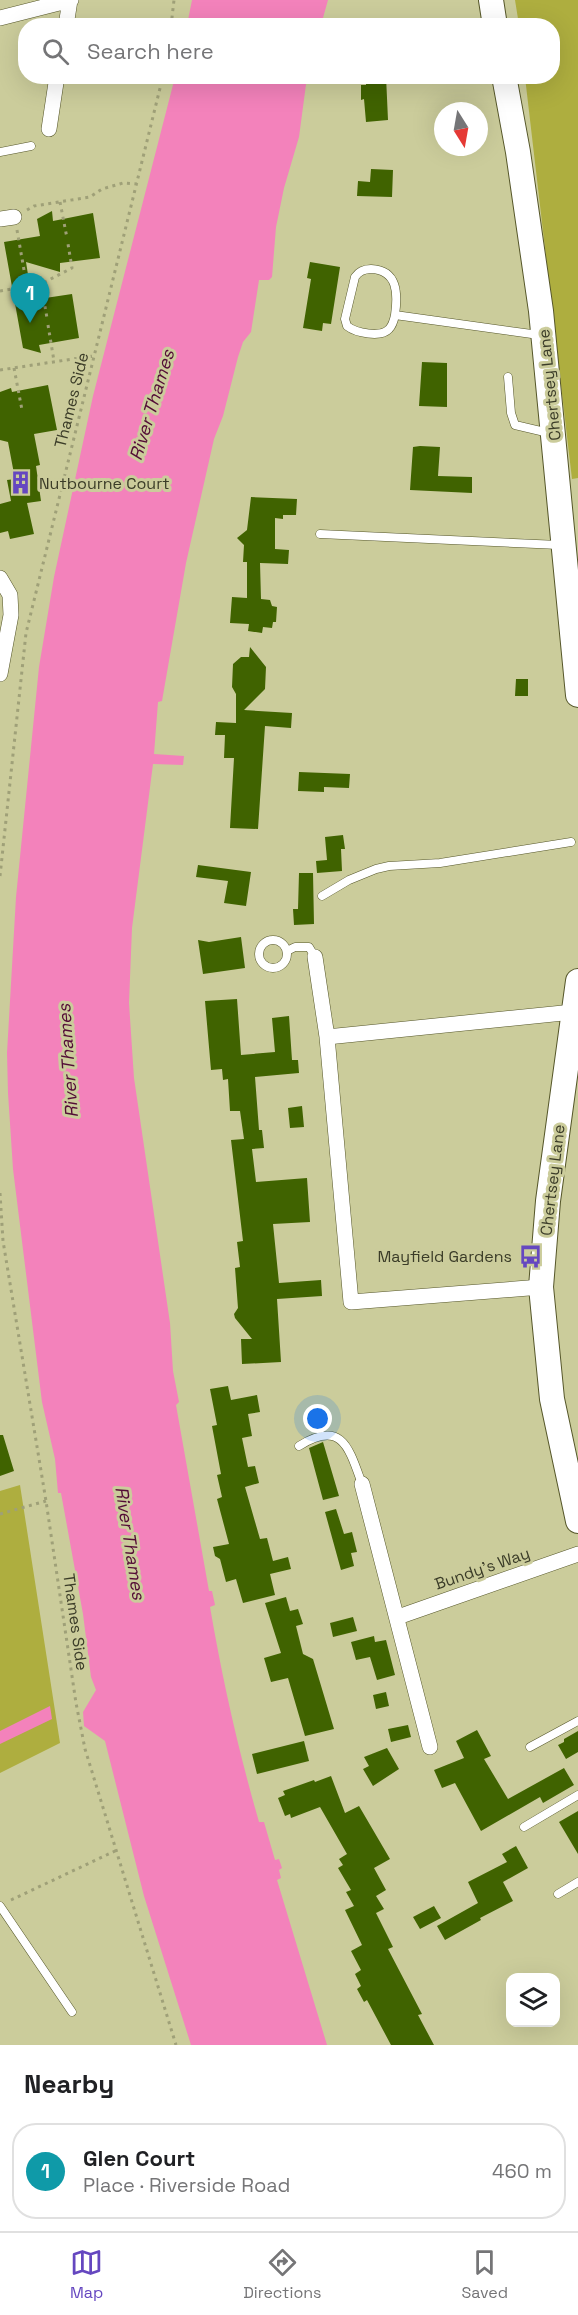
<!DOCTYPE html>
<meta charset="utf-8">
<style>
:root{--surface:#fff;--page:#f6f6f6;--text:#202124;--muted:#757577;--line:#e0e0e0;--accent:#6547c0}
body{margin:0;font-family:"Space Grotesk",sans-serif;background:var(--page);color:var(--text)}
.controls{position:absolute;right:18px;bottom:18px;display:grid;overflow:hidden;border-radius:12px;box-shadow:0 6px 24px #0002}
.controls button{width:54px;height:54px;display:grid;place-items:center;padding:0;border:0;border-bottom:2px solid var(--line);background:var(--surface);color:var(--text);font:30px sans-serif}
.compass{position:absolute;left:434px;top:102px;width:54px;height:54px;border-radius:50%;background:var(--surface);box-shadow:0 6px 24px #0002;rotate:169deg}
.you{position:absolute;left:318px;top:1419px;width:21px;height:21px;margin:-15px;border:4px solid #fff;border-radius:50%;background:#1a73e8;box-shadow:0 0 0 9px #1a73e833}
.badge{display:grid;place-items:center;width:39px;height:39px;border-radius:50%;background:var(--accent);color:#fff;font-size:20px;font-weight:700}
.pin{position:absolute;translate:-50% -50px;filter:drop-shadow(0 2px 3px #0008)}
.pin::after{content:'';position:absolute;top:32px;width:21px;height:18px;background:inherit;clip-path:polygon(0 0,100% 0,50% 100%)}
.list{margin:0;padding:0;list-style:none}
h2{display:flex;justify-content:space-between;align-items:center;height:78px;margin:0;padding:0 24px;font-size:26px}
h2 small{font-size:20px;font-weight:400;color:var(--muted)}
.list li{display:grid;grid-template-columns:39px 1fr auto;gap:18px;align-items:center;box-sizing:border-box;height:96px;margin:0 12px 12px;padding:0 12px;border:2px solid var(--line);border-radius:24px}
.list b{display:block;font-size:22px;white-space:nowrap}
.list p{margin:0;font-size:20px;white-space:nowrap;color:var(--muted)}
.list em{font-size:20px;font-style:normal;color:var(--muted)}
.icon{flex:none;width:33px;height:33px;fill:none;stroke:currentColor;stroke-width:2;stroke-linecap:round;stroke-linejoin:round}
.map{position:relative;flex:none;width:578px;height:2045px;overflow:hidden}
.search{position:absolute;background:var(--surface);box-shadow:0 6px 24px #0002;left:18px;right:18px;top:18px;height:66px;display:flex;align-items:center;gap:15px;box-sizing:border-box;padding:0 21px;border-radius:24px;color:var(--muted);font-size:22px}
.sheet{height:186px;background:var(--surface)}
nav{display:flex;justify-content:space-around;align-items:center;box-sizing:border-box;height:84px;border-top:2px solid var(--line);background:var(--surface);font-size:16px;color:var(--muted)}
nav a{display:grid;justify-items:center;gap:3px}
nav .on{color:var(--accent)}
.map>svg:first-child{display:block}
</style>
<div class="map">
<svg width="578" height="2045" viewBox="0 0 578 2045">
<rect width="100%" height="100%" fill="#cbcc9b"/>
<path fill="#aeae3f" d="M515,0H578V478L572,479L525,77L552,76V26L519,25Z
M20,1485L60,1743L0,1773V1491Z"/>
<path fill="#f382bb" d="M192,0H328L321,25H187Z
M175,77H307L299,137L284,188L276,227L272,277L269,280H259L251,332L243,342L238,357L223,416L214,439L186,563L162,701L158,702L154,754L184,756L183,765L153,764L132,928L129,1003L134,1078L170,1323L173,1371L179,1402L176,1405L209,1591H212L215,1605L210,1607C223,1682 238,1749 259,1822H264L275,1860L279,1859L282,1868L279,1870L281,1878L277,1880L327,2045H191L144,1896L105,1741L84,1726L83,1712L96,1690L91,1677L83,1614L61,1493H58L55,1459L42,1402L13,1169L8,1093L7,1053L16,897L39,667L54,577L93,396Z
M50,1706L52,1719L0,1744V1731Z"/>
<path fill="#406300" d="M366,76H386L388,120L366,122L364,99L361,100V85H366Z
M371,169L393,170L392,197L357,196L358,181L370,182Z
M52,211L53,221L93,213L100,258L60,263V272L26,262L32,300L72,294L79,338L39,345L41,353L23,348L4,242L40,236L37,219Z
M310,262L340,267L331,324L323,323L322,331L303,328L311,279L307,278Z
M422,362L447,363V407L419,406Z
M48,385L57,430L34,434L40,465L36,466L41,501L27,503L34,534L10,539L8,531L0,533V504L11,501L7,480L15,479L8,442L0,440V392L11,388L12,392Z
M420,446L440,447L438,476L472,477V493L410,490L413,447Z
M251,497L297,499L296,515H283V519L275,518V549L289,550L288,564L260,563L261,599L270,600L272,606L277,607L276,622H273L272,628L263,627L262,633L248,631L249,624L230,623L232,597L247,598V562H243L244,545L237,538L247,530Z
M250,647L266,667L265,689L244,710L292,713L291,728L265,726L258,829L230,828L234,758H224L225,735H215L216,722L236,723V694L232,687L233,664L241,657H249Z
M516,679H528V696H515Z
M299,772L350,774L349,788L324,787V792L298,791Z
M343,835L345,849H341L342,871L317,873L316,861L327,860L325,837Z
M198,865L251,872L246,906L224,903L228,881L196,877Z
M299,873H313L314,924L294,925L293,909H298Z
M241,937L245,968L203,974L198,940L209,942Z
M237,999L241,1055L275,1052L272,1018L289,1016L292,1060H298L299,1073L255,1077L259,1130H262L264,1148L252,1149L256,1182L307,1178L310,1222L273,1224L279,1283L321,1280L322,1296L277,1299L281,1362L242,1364L241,1339H252L235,1318L234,1314L238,1308L235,1268L240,1267L237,1242L243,1241L231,1140L244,1139L240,1111H230L228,1079L223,1080L222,1069L211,1070L205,1001Z
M302,1106L304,1127L290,1128L288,1108Z
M228,1386L231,1400L257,1395L260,1412L248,1414L252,1436L242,1438L248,1467L255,1466L259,1483L245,1487L260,1539L267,1538L273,1561L288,1557L291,1569L270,1574L275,1595L243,1603L236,1579L226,1582L220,1559L215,1556L213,1547L229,1544L217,1499L222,1497L217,1475L221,1474L212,1426L217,1425L210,1389Z
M0,1435H3L14,1471L0,1476Z
M323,1442L339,1496L323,1500L309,1448Z
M336,1509L344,1534L352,1532L357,1552L351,1553L354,1566L341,1570L325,1512Z
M286,1597L290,1611L298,1609L303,1624L296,1626L303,1654L313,1659L334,1729L305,1736L288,1678L271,1682L264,1658L281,1653L265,1603Z
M353,1617L357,1631L333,1637L330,1623Z
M374,1636L375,1642L386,1640L395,1675L377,1680L370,1657L356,1660L351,1642Z
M386,1692L389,1706L376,1709L373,1695Z
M408,1725L411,1737L391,1742L388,1729Z
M477,1730L491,1756L484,1759L508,1799L564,1768L574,1785L543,1803L540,1797L481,1831L455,1783L442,1788L434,1770L464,1758L456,1741Z
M578,1731V1752L566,1759L558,1745L564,1742V1739Z
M304,1741L309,1761L257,1774L252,1754Z
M387,1748L399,1769L373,1786L363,1769L369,1766L364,1757Z
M331,1776L345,1813L359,1806L390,1859L374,1868L386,1890L376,1896L384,1909L376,1913L393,1947L388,1949L422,2014L418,2015L434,2045H391L367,2000L364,2002L357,1989L361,1986L355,1974L361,1970L351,1951L362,1945L345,1910L354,1906L346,1892L351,1890L338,1868L343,1865L339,1859L347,1854L320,1807L291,1818L290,1814L285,1816L278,1798L285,1795L283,1791L314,1780L315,1782Z
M578,1811V1854L559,1822Z
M516,1846L528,1868L503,1882L513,1901L480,1918L481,1920L445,1940L437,1926L478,1903L468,1882L507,1862L502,1854Z
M434,1906L441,1918L420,1929L413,1917Z"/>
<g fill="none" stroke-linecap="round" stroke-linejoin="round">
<defs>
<path id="lane" d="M0,152L31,146
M395,315C398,294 398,270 371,269C364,269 359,271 355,277L345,319L347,326C356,333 381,338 389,329C393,325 394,320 395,315L539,335
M508,377L511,413L515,425L549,433
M320,534L559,545
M322,896L349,880L376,869L389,866L440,863L571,842
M259 954a14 14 0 1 1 28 0a14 14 0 1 1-28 0Z
M287,951L295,947H309L315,957
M299,1446C342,1419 349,1448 362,1484
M530,1747L578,1721
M524,1827L578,1795
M558,1894L578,1882
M0,1906L72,2012"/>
<path id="street" d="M0,18L71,0
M66,26L70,0
M49,129L57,76
M0,219L14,217
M0,578L10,595L11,615L0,674
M315,957L327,1037
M541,1287L351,1302L327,1037L573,1012
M362,1484L430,1747
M398,1617L578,1554"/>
<path id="primary" d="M491,0L495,26
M504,76L518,152L541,311L578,695
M578,981L548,1201L541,1287L552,1399L578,1521"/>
</defs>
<use href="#lane" stroke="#555629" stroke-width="9"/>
<use href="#street" stroke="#555629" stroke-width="16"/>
<use href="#primary" stroke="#555629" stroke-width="26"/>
<path stroke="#9fa078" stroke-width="3" stroke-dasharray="3 4.5" stroke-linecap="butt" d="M171,26L174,0
M60,202L67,238
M27,210L34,206L90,197L102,189L123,183L137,184
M17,230L27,287
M41,284L47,318
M0,291L41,284L72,268L68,244
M48,325L54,361
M14,368L22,410
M0,370L93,356
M0,876L26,633L163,76
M0,1193L3,1241L46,1501L76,1703L85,1749L176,2045
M0,1514L46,1501
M11,1900L115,1851"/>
<use href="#lane" stroke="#fff" stroke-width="8"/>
<use href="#street" stroke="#fff" stroke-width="15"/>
<use href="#primary" stroke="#fff" stroke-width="24"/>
</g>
<defs>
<symbol id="building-bare" viewBox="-9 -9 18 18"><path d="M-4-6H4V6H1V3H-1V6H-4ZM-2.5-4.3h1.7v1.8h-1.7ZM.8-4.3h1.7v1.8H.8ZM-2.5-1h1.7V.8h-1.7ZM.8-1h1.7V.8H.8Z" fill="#6547c0" stroke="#cbcc9b" stroke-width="2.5" paint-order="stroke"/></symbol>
<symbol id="bus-bare" viewBox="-9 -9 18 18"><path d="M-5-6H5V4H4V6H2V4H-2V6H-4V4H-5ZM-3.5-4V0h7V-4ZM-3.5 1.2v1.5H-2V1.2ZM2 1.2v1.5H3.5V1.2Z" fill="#6547c0" stroke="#cbcc9b" stroke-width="2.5" paint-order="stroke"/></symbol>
</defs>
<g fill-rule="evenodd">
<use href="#building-bare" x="4" y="466" width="33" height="33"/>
<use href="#bus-bare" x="514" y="1240" width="33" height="33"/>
</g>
<g text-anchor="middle" stroke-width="6" stroke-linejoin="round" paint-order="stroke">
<g font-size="16" fill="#3b3c28" stroke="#cbcc9b">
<text transform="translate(549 385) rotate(-96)" y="6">Chertsey Lane</text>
<text transform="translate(71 400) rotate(-76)" y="6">Thames Side</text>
<text transform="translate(552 1180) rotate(-83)" y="6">Chertsey Lane</text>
<text transform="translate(482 1568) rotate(-19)" y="6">Bundy's Way</text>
<text transform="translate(76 1622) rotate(82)" y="6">Thames Side</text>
</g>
<g font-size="16" fill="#3b3c28" stroke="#cbcc9b" text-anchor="start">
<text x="39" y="489">Nutbourne Court</text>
<text x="512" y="1262" text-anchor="end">Mayfield Gardens</text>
</g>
<g font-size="18" font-style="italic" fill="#530c36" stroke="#cbcc9b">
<text transform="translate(152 405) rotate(-73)" y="6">River Thames</text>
<text transform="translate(68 1061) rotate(-94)" y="6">River Thames</text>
<text transform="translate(130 1543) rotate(81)" y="6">River Thames</text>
</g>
</g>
</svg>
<div class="controls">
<button><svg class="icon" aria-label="layers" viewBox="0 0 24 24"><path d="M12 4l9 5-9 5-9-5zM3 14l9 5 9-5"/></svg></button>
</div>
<svg class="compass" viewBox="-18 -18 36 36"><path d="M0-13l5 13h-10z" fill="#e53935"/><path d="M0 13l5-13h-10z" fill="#757577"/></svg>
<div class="you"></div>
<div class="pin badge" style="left:30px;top:323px;background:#0f9aa8">1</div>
<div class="search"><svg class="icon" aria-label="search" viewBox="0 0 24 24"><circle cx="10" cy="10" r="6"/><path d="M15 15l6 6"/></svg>Search here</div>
</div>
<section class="sheet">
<h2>Nearby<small></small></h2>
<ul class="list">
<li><span class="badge" style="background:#0f9aa8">1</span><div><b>Glen Court</b><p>Place · Riverside Road</p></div><em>460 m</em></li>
</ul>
</section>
<nav>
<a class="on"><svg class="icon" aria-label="map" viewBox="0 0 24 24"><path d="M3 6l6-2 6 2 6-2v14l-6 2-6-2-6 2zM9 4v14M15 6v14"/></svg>Map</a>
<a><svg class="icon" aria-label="directions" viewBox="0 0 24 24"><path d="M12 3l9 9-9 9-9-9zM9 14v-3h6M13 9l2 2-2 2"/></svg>Directions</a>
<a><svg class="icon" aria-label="saved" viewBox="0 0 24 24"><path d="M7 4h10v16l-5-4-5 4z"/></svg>Saved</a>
</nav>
